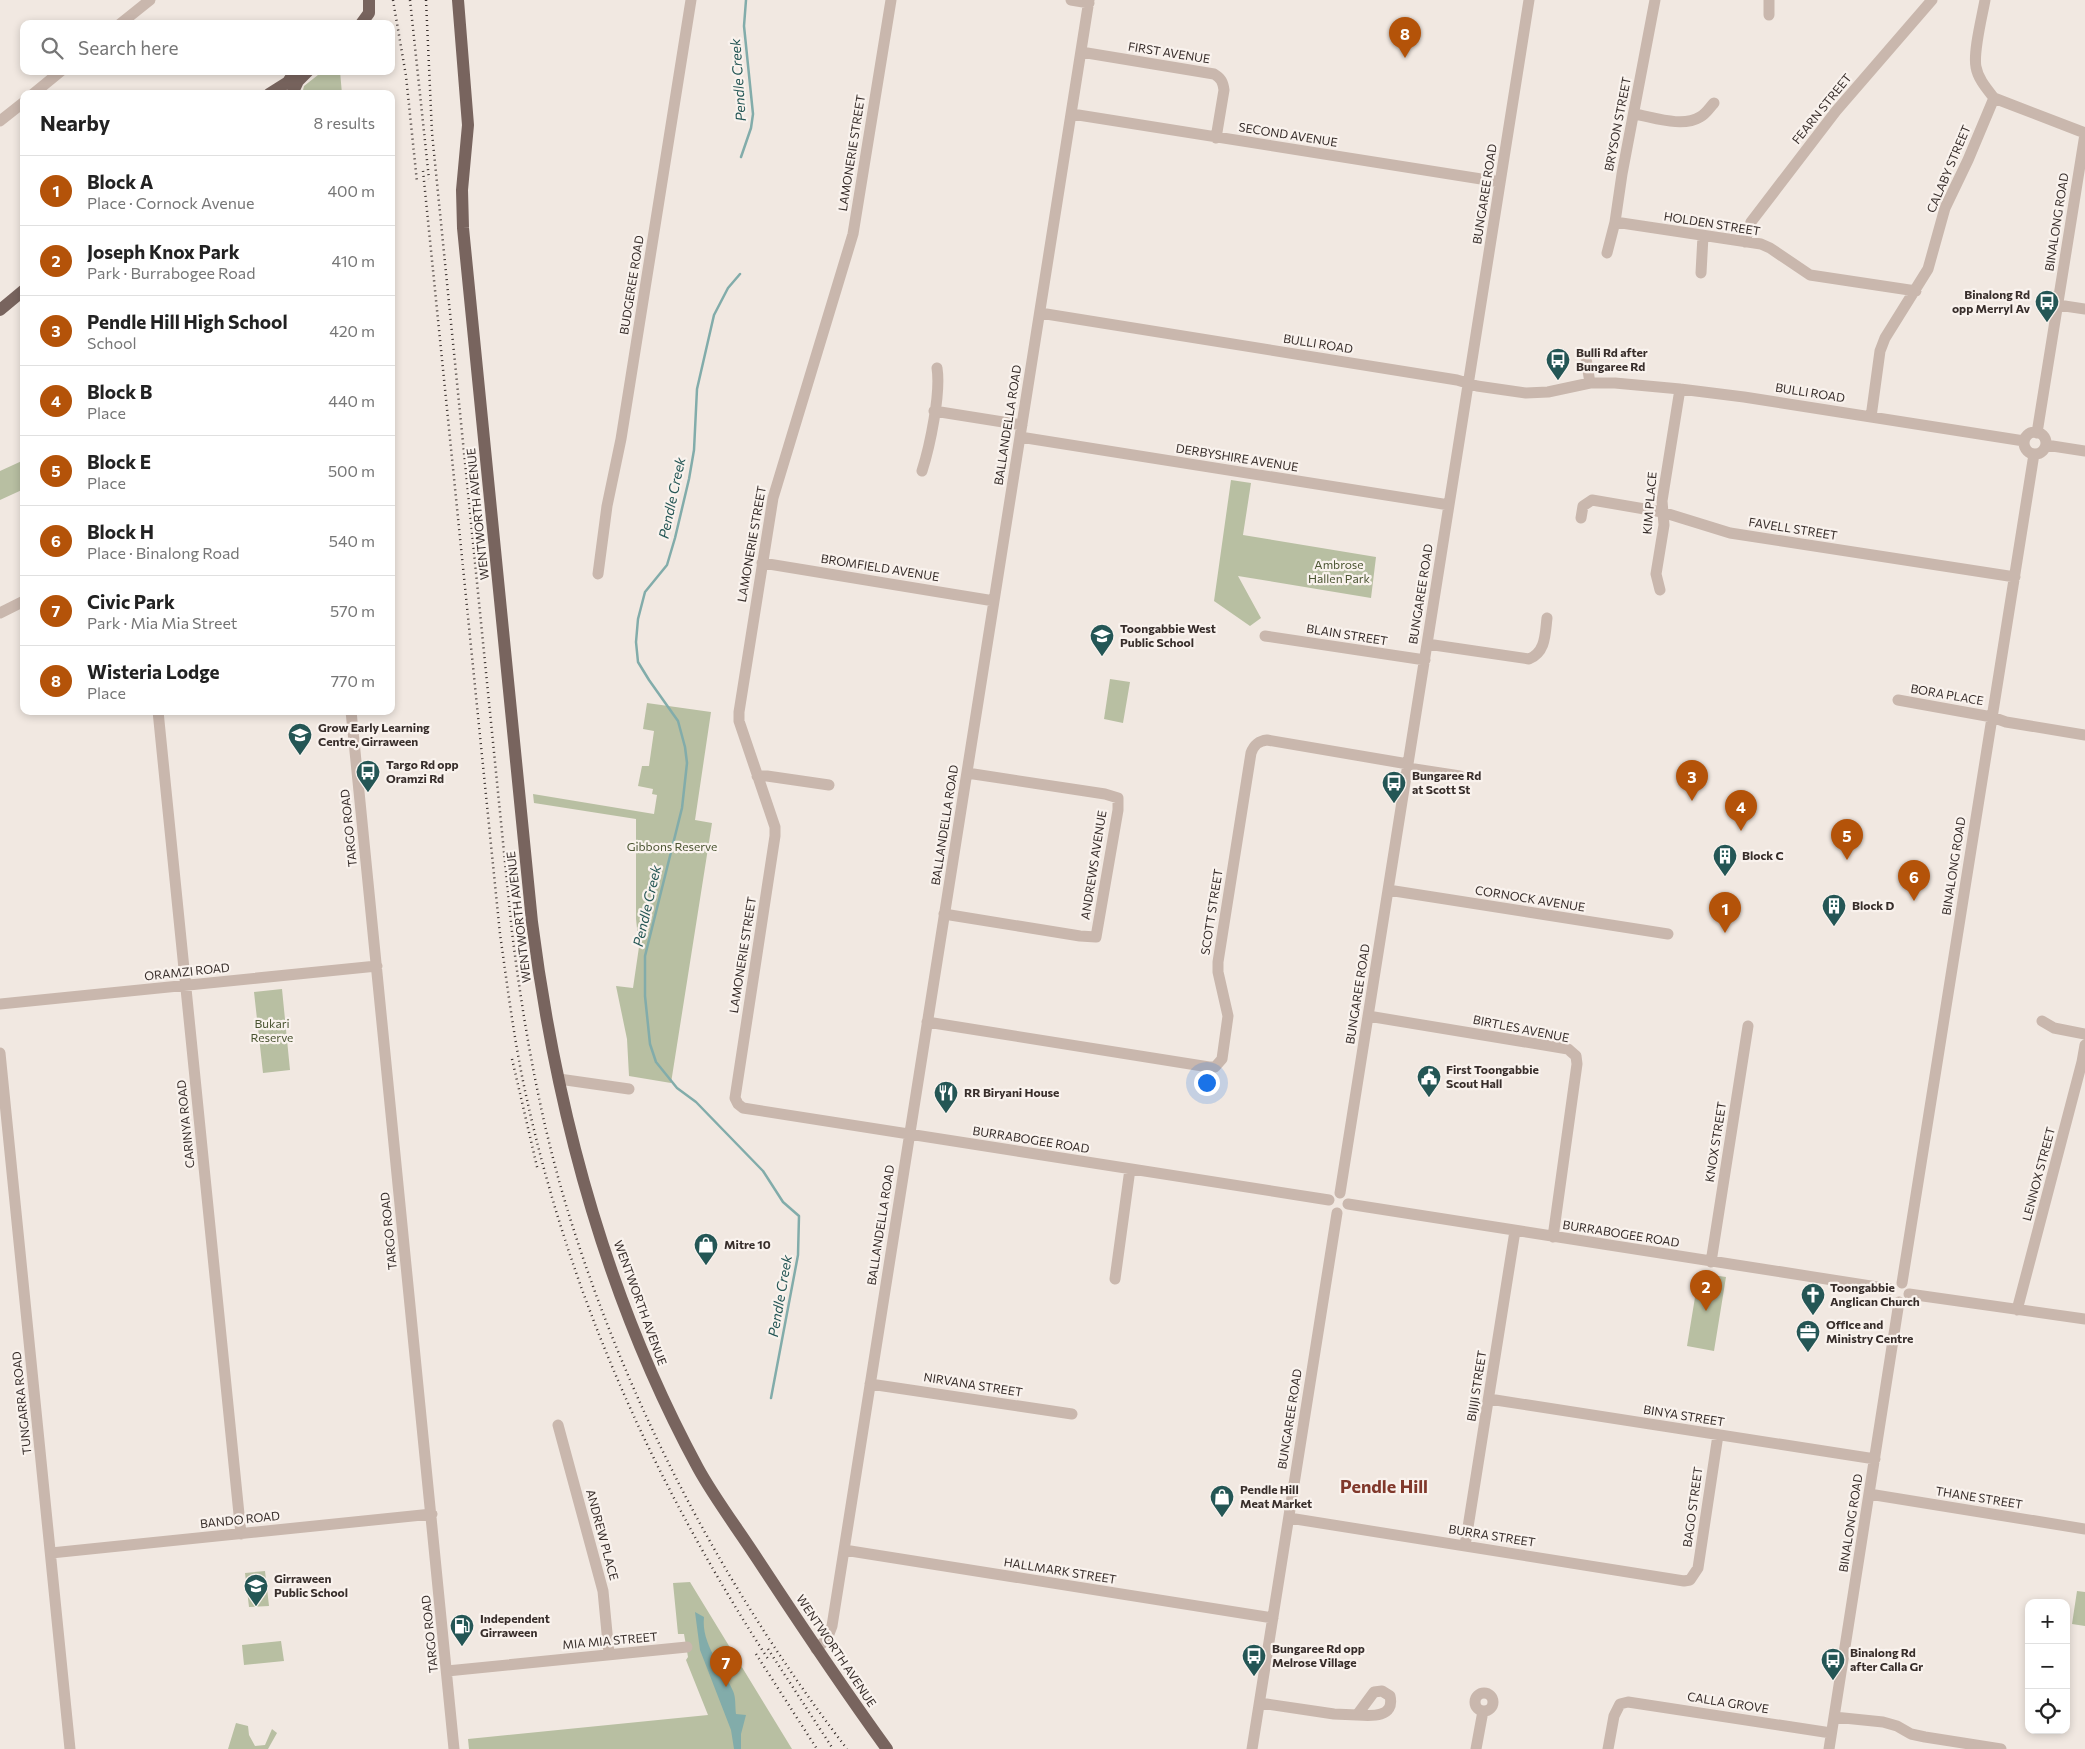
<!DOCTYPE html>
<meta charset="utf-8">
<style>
:root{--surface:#fff;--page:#f2f2f2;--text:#222;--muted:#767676;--line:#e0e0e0;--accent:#b45309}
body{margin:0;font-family:Commissioner,sans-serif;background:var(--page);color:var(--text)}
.controls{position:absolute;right:15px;bottom:15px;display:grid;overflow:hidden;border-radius:10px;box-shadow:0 2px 8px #0003}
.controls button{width:45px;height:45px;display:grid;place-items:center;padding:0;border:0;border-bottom:1px solid var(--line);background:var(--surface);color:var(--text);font:25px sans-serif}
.you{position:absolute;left:1206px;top:1082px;width:18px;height:18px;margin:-12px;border:4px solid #fff;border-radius:50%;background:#1a73e8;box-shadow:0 0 0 8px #1a73e833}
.badge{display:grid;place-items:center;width:32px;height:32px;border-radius:50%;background:var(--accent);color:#fff;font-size:16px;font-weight:700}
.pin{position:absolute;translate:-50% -41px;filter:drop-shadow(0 1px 2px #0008)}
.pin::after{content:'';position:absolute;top:26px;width:18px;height:15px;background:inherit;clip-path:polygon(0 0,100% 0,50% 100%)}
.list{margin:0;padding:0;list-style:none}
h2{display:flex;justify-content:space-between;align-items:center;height:65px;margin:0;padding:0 20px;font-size:21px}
h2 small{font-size:16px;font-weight:400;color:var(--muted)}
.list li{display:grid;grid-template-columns:32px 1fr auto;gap:15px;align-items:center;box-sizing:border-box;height:70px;padding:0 20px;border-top:1px solid var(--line)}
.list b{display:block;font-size:19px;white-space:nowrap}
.list p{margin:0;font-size:16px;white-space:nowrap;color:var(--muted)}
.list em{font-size:16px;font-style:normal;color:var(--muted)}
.icon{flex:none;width:28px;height:28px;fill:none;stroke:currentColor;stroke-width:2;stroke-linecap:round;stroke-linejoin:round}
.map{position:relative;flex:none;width:2085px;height:1749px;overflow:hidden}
.search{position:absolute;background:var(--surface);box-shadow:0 2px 8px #0003;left:20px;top:20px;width:375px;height:55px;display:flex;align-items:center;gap:12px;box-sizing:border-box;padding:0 18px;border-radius:10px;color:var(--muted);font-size:19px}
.panel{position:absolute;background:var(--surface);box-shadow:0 2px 8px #0003;left:20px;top:90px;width:375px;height:625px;border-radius:10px}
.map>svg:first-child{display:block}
</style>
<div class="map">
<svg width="2085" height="1749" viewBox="0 0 2085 1749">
<rect width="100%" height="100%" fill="#f1e8e1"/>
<path fill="#b8bfa2" d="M323,71H340L342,94H302L304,86Z
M24,460V489L0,500V471Z
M1231,480L1251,483L1243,535L1376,557L1371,598L1238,576L1261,618L1250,626L1214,601Z
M1110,679L1130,682L1123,723L1104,719Z
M647,703L711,712L695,820L712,823L671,1083L629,1076L627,1039L616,986L633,988L639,947L636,919V819L534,803L533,794L654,814L657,795L652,794L653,789L638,786L642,766H649L654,731L643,729Z
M282,989L290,1070L263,1073L254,992Z
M1699,1273L1726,1277L1714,1351L1687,1346Z
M265,1571L269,1606L249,1607L245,1573Z
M690,1582L792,1749H469L468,1739L708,1715L686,1660L688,1657L684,1634H678L673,1583Z
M2077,1591L2085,1592V1626L2072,1624Z
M281,1641L284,1661L244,1665L242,1645Z
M236,1723L248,1726L249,1735L255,1746L265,1745L272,1729L277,1733L268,1749H228Z"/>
<path fill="#82acaa" d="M695,1612L704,1617C701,1644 722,1666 733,1691C736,1697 735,1707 736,1714L746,1715L741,1734V1749H734L731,1730L700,1650Z"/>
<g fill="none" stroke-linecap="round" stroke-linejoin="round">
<path stroke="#82acaa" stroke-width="2.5" d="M741,157L751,128L753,114L744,26L746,0
M740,274L728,288L714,315L697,389L694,450L689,479L675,538L667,565L645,592L638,619L636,642L638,662L649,680L678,721L685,747L687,763L682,808L645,956V996L650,1044L656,1062L677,1088L696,1102L763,1171L783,1202L799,1216L798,1255L771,1398"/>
<path stroke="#c9b7ad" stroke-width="11" d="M891,0L853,234L773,498L739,712V721L775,827V836L735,1098L738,1104L743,1108L1329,1200
M1071,0L1089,3
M1769,0V15
M1985,0C1982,17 1973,52 1976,67C1978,79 1987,89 1994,98L2085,133
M120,24L150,0
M1081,52L1214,74C1221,78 1223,82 1224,90L1216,138
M33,94L61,71
M1072,114L1500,182
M1634,114C1653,117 1682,128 1700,117C1706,114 1710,107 1714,103
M0,121L24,102
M1615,222L1761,244L1770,248L1810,275L1916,291
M1745,242L1751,222L1836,111L1932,0
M1607,253L1615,222L1622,174L1655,0
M1701,273L1703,236
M2058,305L2085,309
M1040,313L1457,380L1477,386L1526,393L1548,392L1590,383H1615L1680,389L1744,397L2024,441
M1586,358L1590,383
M934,411L1022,425
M1871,417L1880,351L1885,338L1928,269L1945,208L1968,160L1994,98
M2024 443a11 11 0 1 1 22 0a11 11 0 1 1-22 0Z
M2037,433L2085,134
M1020,437L1449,505
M2046,445L2085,451
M922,471C930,446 941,393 937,368
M1581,518L1583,506L1592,500L1662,512L1730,533L2015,577
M762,563L994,601
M598,574L607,506L621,439L691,0
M1660,590L1656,574L1664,525L1662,501L1680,389
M0,613L24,601
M1265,636L1425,660
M1427,644L1529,659C1546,652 1545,634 1547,618
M1898,700L1992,717L2006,722L2085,735
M158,711L241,1534
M351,711L454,1749
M1408,768L1460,776
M757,776H767L829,785
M1388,890L1668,934
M944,914L1080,936L1096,937L1118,810V798L1105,794L967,773
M0,1004L377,966
M1368,1016L1568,1049L1576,1056L1577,1064L1553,1237
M2042,1021L2054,1028L2085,1034
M927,1022L1209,1067H1215L1222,1059L1228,1016L1218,972V962L1251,753C1254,745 1258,741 1267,740L1408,764
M0,1053L70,1749
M559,1079L629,1089
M1340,1193L1529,0
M1348,1204L1890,1289
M1711,1262L1748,1026
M1115,1279L1130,1169
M1902,1283L2034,454
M1909,1294L2085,1319
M2017,1310L2082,1062L2085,1045
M870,1384L1072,1414
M1489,1399L1875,1459
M558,1425L603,1591L609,1654
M1869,1494L2085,1529
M1289,1518L1684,1581L1690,1580L1698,1568L1718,1435
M1465,1546L1515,1231
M844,1550L1273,1618
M51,1553L432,1514
M816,1649L827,1639L832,1626L1089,0
M447,1671L687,1647
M1475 1702a9 9 0 1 1 18 0a9 9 0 1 1-18 0Z
M1260,1703L1334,1714L1357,1715L1374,1692L1382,1691L1390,1696C1395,1718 1371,1716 1357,1715
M1834,1717L1883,1722L1897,1726L1911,1734L1925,1737L2001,1749
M1252,1749L1337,1213
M1476,1749L1483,1711
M1608,1749L1614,1716L1620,1704L1628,1702L1831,1733
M1829,1749L1899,1302"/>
<path stroke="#78645e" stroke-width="12" d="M458,0L468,125L462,190L463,228L532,922C556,1110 607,1300 698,1468C715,1499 738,1529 758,1560C800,1624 842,1687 887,1749
M361,24L369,13V0
M288,82L295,71
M269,94L288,82
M292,94L298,81L308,71
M0,310L24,290"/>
<path stroke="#382e2b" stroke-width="2.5" stroke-dasharray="1 4" stroke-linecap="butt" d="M393,0L406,76L417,182
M410,0L429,179
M426,0L432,133L512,932C524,1029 541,1125 570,1218C630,1410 725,1590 847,1749
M423,171L500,934C507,983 513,1032 523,1081C567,1292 652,1479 768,1659
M512,1059L538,1171
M768,1649L833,1749
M756,1654L817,1749"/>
</g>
<defs>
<symbol id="bus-pin" viewBox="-11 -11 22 30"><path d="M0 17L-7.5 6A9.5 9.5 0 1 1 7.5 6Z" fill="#245655" stroke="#f9f2ed"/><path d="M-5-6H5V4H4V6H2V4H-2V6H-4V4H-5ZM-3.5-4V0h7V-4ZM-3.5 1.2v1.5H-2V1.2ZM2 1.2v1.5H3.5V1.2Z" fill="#fff"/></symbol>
<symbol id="school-pin" viewBox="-11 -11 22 30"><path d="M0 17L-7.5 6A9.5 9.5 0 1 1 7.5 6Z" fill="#245655" stroke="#f9f2ed"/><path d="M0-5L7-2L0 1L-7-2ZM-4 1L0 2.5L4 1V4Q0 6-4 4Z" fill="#fff"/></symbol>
<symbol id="building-pin" viewBox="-11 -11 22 30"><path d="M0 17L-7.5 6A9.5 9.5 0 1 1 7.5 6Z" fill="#245655" stroke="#f9f2ed"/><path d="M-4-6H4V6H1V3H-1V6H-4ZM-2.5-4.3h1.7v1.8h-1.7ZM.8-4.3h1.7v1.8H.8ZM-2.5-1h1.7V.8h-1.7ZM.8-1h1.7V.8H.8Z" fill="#fff"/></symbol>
<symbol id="civic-pin" viewBox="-11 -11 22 30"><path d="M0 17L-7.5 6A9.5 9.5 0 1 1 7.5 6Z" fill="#245655" stroke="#f9f2ed"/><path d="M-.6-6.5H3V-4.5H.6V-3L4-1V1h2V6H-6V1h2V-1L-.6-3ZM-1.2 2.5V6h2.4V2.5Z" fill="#fff"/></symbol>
<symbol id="restaurant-pin" viewBox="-11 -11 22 30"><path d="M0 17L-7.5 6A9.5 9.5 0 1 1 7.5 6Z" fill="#245655" stroke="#f9f2ed"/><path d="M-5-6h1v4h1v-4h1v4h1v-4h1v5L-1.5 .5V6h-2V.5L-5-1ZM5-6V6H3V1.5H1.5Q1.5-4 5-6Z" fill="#fff"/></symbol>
<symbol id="shop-pin" viewBox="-11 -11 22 30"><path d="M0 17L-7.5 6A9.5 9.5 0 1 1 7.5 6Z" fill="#245655" stroke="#f9f2ed"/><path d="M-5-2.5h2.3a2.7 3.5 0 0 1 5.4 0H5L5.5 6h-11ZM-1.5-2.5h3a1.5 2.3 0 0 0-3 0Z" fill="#fff"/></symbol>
<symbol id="church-pin" viewBox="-11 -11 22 30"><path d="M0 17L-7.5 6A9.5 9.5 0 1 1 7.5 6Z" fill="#245655" stroke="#f9f2ed"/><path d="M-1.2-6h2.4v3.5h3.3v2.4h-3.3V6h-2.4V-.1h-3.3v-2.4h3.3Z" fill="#fff"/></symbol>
<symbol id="office-pin" viewBox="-11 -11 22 30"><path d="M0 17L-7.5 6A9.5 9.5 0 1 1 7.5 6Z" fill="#245655" stroke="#f9f2ed"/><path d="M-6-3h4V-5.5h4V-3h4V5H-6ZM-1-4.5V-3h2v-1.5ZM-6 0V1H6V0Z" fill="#fff"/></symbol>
<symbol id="fuel-pin" viewBox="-11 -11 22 30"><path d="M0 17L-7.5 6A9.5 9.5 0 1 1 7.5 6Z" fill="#245655" stroke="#f9f2ed"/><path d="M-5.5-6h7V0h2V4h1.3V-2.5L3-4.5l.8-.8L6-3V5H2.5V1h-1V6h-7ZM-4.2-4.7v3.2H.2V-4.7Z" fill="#fff"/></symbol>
</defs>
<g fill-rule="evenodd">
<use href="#bus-pin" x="2033" y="288" width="28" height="38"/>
<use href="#bus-pin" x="1544" y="346" width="28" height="38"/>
<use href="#school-pin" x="1088" y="622" width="28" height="38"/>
<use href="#school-pin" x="286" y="721" width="28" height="38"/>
<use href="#bus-pin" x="354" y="758" width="28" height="38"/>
<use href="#bus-pin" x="1380" y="769" width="28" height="38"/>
<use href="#building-pin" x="1711" y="842" width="28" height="38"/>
<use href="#building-pin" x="1820" y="892" width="28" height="38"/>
<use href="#civic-pin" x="1415" y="1063" width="28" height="38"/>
<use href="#restaurant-pin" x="932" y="1079" width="28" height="38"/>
<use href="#shop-pin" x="692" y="1231" width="28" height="38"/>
<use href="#church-pin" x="1799" y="1281" width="28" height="38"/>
<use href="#office-pin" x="1794" y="1318" width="28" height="38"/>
<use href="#shop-pin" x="1208" y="1483" width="28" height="38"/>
<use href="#school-pin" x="242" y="1572" width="28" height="38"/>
<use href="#fuel-pin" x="448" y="1612" width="28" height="38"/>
<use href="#bus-pin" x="1240" y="1642" width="28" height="38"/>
<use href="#bus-pin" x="1819" y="1646" width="28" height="38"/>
</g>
<g text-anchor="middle" stroke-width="4.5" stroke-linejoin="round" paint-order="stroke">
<g font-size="12" fill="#382e2b" stroke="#f9f2ed">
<text transform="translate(1169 53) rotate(9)" y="4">FIRST AVENUE</text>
<text transform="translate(1822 109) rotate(-51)" y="4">FEARN STREET</text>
<text transform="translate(1618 124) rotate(-79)" y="4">BRYSON STREET</text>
<text transform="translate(1288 135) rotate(9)" y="4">SECOND AVENUE</text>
<text transform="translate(852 153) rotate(-81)" y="4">LAMONERIE STREET</text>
<text transform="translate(1949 169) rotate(-67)" y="4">CALABY STREET</text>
<text transform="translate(1485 194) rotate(-81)" y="4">BUNGAREE ROAD</text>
<text transform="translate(2057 222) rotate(-81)" y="4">BINALONG ROAD</text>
<text transform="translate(1712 224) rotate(9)" y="4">HOLDEN STREET</text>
<text transform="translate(632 285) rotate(-81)" y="4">BUDGEREE ROAD</text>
<text transform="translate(1318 344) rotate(9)" y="4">BULLI ROAD</text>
<text transform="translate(1810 393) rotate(9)" y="4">BULLI ROAD</text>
<text transform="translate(1008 425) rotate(-81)" y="4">BALLANDELLA ROAD</text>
<text transform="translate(1237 458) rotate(9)" y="4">DERBYSHIRE AVENUE</text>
<text transform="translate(1650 503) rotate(-85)" y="4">KIM PLACE</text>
<text transform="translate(478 514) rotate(-96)" y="4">WENTWORTH AVENUE</text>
<text transform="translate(1793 529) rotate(9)" y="4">FAVELL STREET</text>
<text transform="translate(752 544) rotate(-80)" y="4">LAMONERIE STREET</text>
<text transform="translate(880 568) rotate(9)" y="4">BROMFIELD AVENUE</text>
<text transform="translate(1421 594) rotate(-81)" y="4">BUNGAREE ROAD</text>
<text transform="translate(1347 635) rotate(9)" y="4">BLAIN STREET</text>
<text transform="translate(1947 695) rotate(10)" y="4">BORA PLACE</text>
<text transform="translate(945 825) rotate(-81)" y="4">BALLANDELLA ROAD</text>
<text transform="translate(349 828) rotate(-96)" y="4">TARGO ROAD</text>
<text transform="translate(1094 865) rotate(-81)" y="4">ANDREWS AVENUE</text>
<text transform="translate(1954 866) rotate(-81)" y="4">BINALONG ROAD</text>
<text transform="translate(1530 899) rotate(9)" y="4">CORNOCK AVENUE</text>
<text transform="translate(1212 912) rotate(-81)" y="4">SCOTT STREET</text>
<text transform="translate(519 917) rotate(-97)" y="4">WENTWORTH AVENUE</text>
<text transform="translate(743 955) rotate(-81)" y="4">LAMONERIE STREET</text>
<text transform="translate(187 972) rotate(-6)" y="4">ORAMZI ROAD</text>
<text transform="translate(1358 994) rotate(-81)" y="4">BUNGAREE ROAD</text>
<text transform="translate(1521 1029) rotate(11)" y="4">BIRTLES AVENUE</text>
<text transform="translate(186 1124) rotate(-96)" y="4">CARINYA ROAD</text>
<text transform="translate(1031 1140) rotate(9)" y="4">BURRABOGEE ROAD</text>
<text transform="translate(1716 1142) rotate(-81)" y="4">KNOX STREET</text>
<text transform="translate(2039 1174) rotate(-75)" y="4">LENNOX STREET</text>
<text transform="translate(881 1225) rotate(-81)" y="4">BALLANDELLA ROAD</text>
<text transform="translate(389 1231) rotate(-96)" y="4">TARGO ROAD</text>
<text transform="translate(1621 1234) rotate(9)" y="4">BURRABOGEE ROAD</text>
<text transform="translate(640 1303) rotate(70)" y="4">WENTWORTH AVENUE</text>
<text transform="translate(973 1385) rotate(9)" y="4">NIRVANA STREET</text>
<text transform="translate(1477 1386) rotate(-81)" y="4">BIJIJI STREET</text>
<text transform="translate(22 1403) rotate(-96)" y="4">TUNGARRA ROAD</text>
<text transform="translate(1684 1416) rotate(9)" y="4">BINYA STREET</text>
<text transform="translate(1290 1419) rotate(-81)" y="4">BUNGAREE ROAD</text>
<text transform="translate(1979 1498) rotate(9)" y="4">THANE STREET</text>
<text transform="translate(1693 1507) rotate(-82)" y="4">BAGO STREET</text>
<text transform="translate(240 1520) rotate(-6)" y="4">BANDO ROAD</text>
<text transform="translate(1851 1523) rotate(-81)" y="4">BINALONG ROAD</text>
<text transform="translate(602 1535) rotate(75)" y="4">ANDREW PLACE</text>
<text transform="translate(1492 1536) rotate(9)" y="4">BURRA STREET</text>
<text transform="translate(1060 1571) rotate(9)" y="4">HALLMARK STREET</text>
<text transform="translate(430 1634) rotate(-96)" y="4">TARGO ROAD</text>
<text transform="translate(610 1641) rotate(-5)" y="4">MIA MIA STREET</text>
<text transform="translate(836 1651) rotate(56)" y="4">WENTWORTH AVENUE</text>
<text transform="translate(1728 1703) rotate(9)" y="4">CALLA GROVE</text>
</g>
<g font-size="12" font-weight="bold" fill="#382e2b" stroke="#f9f2ed" text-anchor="start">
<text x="2030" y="299" text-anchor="end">Binalong Rd<tspan x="2030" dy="14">opp Merryl Av</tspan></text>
<text x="1576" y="357">Bulli Rd after<tspan x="1576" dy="14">Bungaree Rd</tspan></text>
<text x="1120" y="633">Toongabbie West<tspan x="1120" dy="14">Public School</tspan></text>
<text x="318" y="732">Grow Early Learning<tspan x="318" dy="14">Centre, Girraween</tspan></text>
<text x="386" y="769">Targo Rd opp<tspan x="386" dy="14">Oramzi Rd</tspan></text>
<text x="1412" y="780">Bungaree Rd<tspan x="1412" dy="14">at Scott St</tspan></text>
<text x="1742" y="860">Block C</text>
<text x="1852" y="910">Block D</text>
<text x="1446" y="1074">First Toongabbie<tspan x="1446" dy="14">Scout Hall</tspan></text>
<text x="964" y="1097">RR Biryani House</text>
<text x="724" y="1249">Mitre 10</text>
<text x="1830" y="1292">Toongabbie<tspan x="1830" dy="14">Anglican Church</tspan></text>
<text x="1826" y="1329">Office and<tspan x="1826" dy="14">Ministry Centre</tspan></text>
<text x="1240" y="1494">Pendle Hill<tspan x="1240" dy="14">Meat Market</tspan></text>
<text x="274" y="1583">Girraween<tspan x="274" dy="14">Public School</tspan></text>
<text x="480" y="1623">Independent<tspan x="480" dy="14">Girraween</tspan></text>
<text x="1272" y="1653">Bungaree Rd opp<tspan x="1272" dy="14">Melrose Village</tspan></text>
<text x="1850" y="1657">Binalong Rd<tspan x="1850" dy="14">after Calla Gr</tspan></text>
</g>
<g font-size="12" fill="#4a5431" stroke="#f9f2ed">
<text x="1339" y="569">Ambrose<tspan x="1339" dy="14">Hallen Park</tspan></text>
<text x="672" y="851">Gibbons Reserve</text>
<text x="272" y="1028">Bukari<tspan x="272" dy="14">Reserve</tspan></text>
</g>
<g font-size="14" font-style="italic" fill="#245655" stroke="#f9f2ed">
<text transform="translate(738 80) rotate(-94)" y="5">Pendle Creek</text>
<text transform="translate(672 498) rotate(-78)" y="5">Pendle Creek</text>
<text transform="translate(647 906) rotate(-77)" y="5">Pendle Creek</text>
<text transform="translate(780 1296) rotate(-80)" y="5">Pendle Creek</text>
</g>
<g font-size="18" font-weight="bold" fill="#80382b" stroke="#f9f2ed">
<text x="1384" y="1493">Pendle Hill</text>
</g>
</g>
</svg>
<div class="controls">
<button>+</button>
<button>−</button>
<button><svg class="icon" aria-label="locate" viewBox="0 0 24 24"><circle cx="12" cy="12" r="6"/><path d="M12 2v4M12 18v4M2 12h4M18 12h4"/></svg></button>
</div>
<div class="you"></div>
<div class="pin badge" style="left:1725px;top:933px">1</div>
<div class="pin badge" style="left:1706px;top:1311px">2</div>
<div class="pin badge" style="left:1692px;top:801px">3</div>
<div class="pin badge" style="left:1741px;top:831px">4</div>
<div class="pin badge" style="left:1847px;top:860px">5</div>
<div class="pin badge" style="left:1914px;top:901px">6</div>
<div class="pin badge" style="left:726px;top:1687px">7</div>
<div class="pin badge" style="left:1405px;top:58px">8</div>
<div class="search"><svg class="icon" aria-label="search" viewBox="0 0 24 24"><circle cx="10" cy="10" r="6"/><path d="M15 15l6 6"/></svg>Search here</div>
<section class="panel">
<h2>Nearby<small>8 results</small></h2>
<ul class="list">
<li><span class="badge">1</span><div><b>Block A</b><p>Place · Cornock Avenue</p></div><em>400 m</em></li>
<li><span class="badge">2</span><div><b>Joseph Knox Park</b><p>Park · Burrabogee Road</p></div><em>410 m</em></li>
<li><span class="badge">3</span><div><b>Pendle Hill High School</b><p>School</p></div><em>420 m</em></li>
<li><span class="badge">4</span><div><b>Block B</b><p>Place</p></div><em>440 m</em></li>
<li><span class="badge">5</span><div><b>Block E</b><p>Place</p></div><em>500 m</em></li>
<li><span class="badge">6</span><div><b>Block H</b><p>Place · Binalong Road</p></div><em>540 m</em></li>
<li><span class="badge">7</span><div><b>Civic Park</b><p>Park · Mia Mia Street</p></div><em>570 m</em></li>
<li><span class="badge">8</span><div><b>Wisteria Lodge</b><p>Place</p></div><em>770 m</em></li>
</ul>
</section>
</div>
